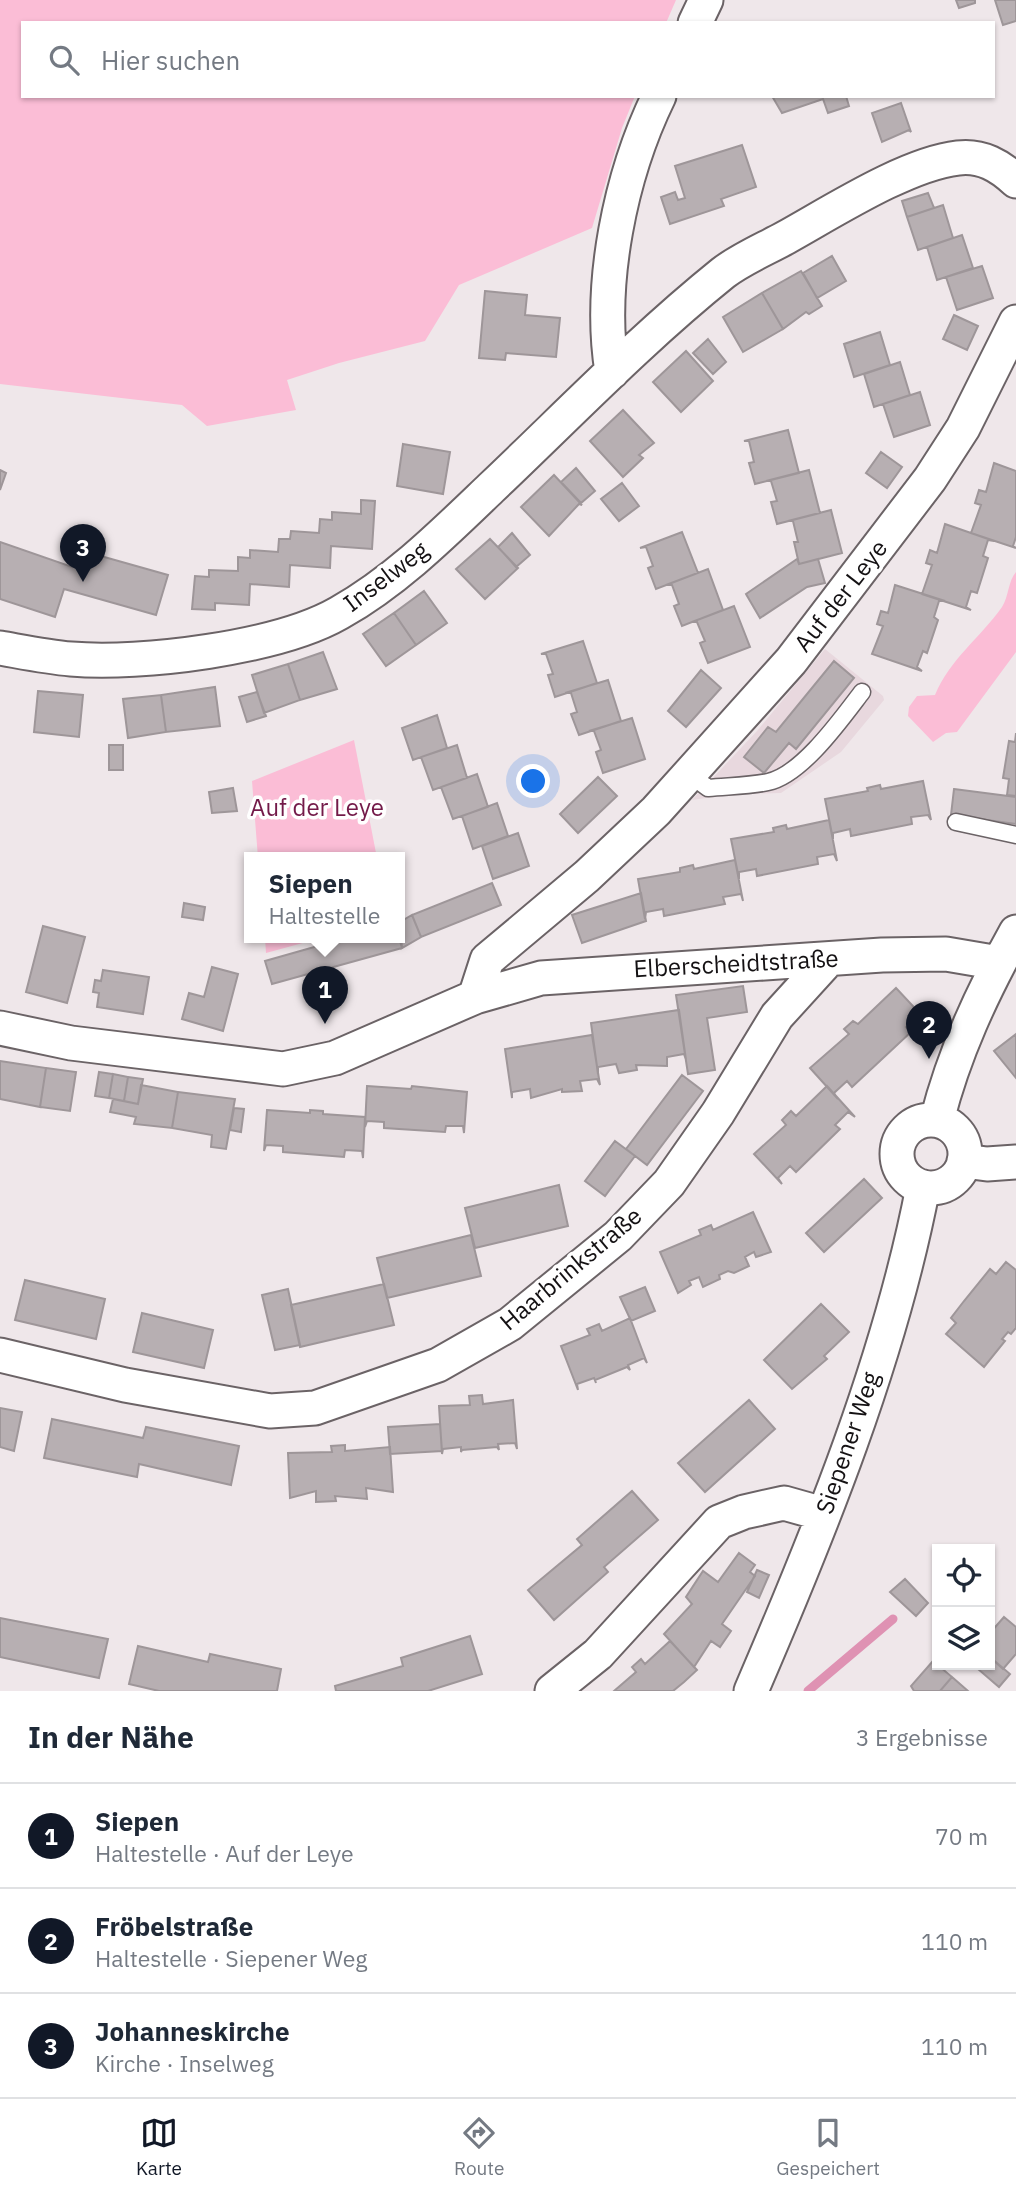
<!DOCTYPE html>
<html lang="de">
<meta charset="utf-8">
<style>
:root{--surface:#fff;--page:#f6f6f7;--text:#1f2937;--muted:#747a83;--line:#e0e1e3;--accent:#111827}
body{margin:0;font-family:"IBM Plex Sans",sans-serif;background:var(--page);color:var(--text)}
.controls{position:absolute;right:21px;bottom:21px;display:grid;overflow:hidden;border-radius:0px;box-shadow:0 2px 5px #0004}
.controls button{width:63px;height:63px;display:grid;place-items:center;padding:0;border:0;border-bottom:2px solid var(--line);background:var(--surface);color:var(--text);font:35px sans-serif}
.you{position:absolute;left:534px;top:782px;width:24px;height:24px;margin:-18px;border:5px solid #fff;border-radius:50%;background:#1a73e8;box-shadow:0 0 0 10px #1a73e833}
.badge{display:grid;place-items:center;width:46px;height:46px;border-radius:50%;background:var(--accent);color:#fff;font-size:23px;font-weight:700}
.pin{position:absolute;translate:-50% -58px;filter:drop-shadow(0 2px 4px #0008)}
.pin::after{content:'';position:absolute;top:37px;width:24px;height:21px;background:inherit;clip-path:polygon(0 0,100% 0,50% 100%)}
.popup{position:absolute;left:244px;top:852px;width:161px;height:91px;box-sizing:border-box;display:grid;place-content:center;border-radius:0px;background:var(--surface);filter:drop-shadow(0 2px 5px #0005);font-size:23px;white-space:nowrap;color:var(--muted)}
.popup b{font-size:26px;color:var(--text)}
.popup::after{content:'';position:absolute;left:50%;top:100%;margin-left:-14px;border:14px solid transparent;border-top-color:var(--surface)}
.list{margin:0;padding:0;list-style:none}
h2{display:flex;justify-content:space-between;align-items:center;height:91px;margin:0;padding:0 28px;font-size:30px}
h2 small{font-size:23px;font-weight:400;color:var(--muted)}
.list li{display:grid;grid-template-columns:46px 1fr auto;gap:21px;align-items:center;box-sizing:border-box;height:105px;padding:0 28px;border-top:2px solid var(--line)}
.list b{display:block;font-size:26px;white-space:nowrap}
.list p{margin:0;font-size:23px;white-space:nowrap;color:var(--muted)}
.list em{font-size:23px;font-style:normal;color:var(--muted)}
.icon{flex:none;width:38px;height:38px;fill:none;stroke:currentColor;stroke-width:2;stroke-linecap:round;stroke-linejoin:round}
.map{position:relative;flex:none;width:1016px;height:1691px;overflow:hidden}
.search{position:absolute;background:var(--surface);box-shadow:0 2px 5px #0004;left:21px;right:21px;top:21px;height:77px;display:flex;align-items:center;gap:18px;box-sizing:border-box;padding:0 24px;border-radius:0px;color:var(--muted);font-size:26px}
.sheet{height:406px;background:var(--surface)}
nav{display:flex;justify-content:space-around;align-items:center;box-sizing:border-box;height:98px;border-top:2px solid var(--line);background:var(--surface);font-size:19px;color:var(--muted)}
nav a{display:grid;justify-items:center;gap:4px}
nav .on{color:var(--accent)}
.map>svg:first-child{display:block}
</style>
<div class="map">
<svg width="1016" height="1691" viewBox="0 0 1016 1691">
<rect width="100%" height="100%" fill="#efe7ea"/>
<path fill="#e8d8de" d="M825,649L883,696L884,700L841,752L781,793L734,794L692,800L757,731Z"/>
<path fill="#fbbdd6" d="M0,0H676L666,23H23V96H635L622,128L592,228L459,285L425,341L339,363L287,380L296,410L207,426L182,405L0,384Z
M1016,572V652L957,732L946,733L933,742L908,716L909,707L917,696L935,695C950,659 980,638 1002,607C1009,596 1008,581 1016,572Z
M354,740L377,858H258L252,781Z
M265,938H321L266,953Z"/>
<g fill="none" stroke-linecap="round" stroke-linejoin="round">
<path stroke="#df92b3" stroke-width="9" d="M808,1691L893,1619"/>
</g>
<path fill="#b7afb2" stroke="#9e9699" stroke-width="2" d="M956,0H975V3L959,8Z
M995,0H1016V21L1003,25Z
M772,96H846L849,106L828,113L823,99L782,113Z
M901,103L911,132L909,130L882,142L872,113Z
M742,145L756,187L721,199L724,206L670,224L661,197L675,192L678,200L685,198L675,166Z
M928,193L934,208L907,217L902,201Z
M943,205L953,238L918,250L907,217Z
M962,235L973,268L937,280L927,247Z
M832,256L846,281L817,298L803,273Z
M982,266L993,298L957,310L946,277Z
M801,271L822,306L809,314L806,312L783,329L762,293Z
M485,291L527,295L525,315L560,318L556,357L506,353L505,360L479,358Z
M762,293L783,329L743,352L723,317Z
M954,315L978,326L967,350L943,339Z
M880,332L890,365L854,377L844,344Z
M708,339L726,362L713,374L693,353Z
M686,351L713,381L681,412L653,382Z
M900,362L910,395L874,407L864,374Z
M920,392L930,425L894,437L883,404Z
M623,410L654,443L639,455L643,458L623,477L590,441Z
M788,430L799,473L755,484L749,463L754,462L749,441H744Z
M403,444L450,452L443,494L397,486Z
M881,452L902,467L887,488L866,473Z
M994,463L1016,471V537L1013,546L1016,548L971,533L981,505L975,503L979,490L986,492Z
M576,468L595,491L581,503L561,482Z
M0,470L6,473L0,490Z
M809,470L820,513L777,524L771,502L777,501L771,481H766Z
M554,475L582,505L579,504L549,536L521,507Z
M622,483L639,506L619,521L601,499Z
M361,500L375,501L372,549L331,546L330,568L290,565L289,587L250,584L249,605L215,603V610L192,609L195,576L209,577V570L238,571V557L250,558V550L278,552L279,539H290L291,531L319,533L320,519L332,520V512L361,514Z
M831,510L842,553L799,564L794,542H798L793,521H788Z
M945,524L994,541L988,540L983,556L988,558L977,593L971,591L966,607L971,610L922,594L932,565L926,563L930,550L937,553Z
M682,532L698,573L656,589L648,568L653,566L646,547L640,548Z
M512,533L530,555L516,567L498,547Z
M490,539L518,568L485,599L456,569Z
M0,542L72,567L76,549L168,575L156,615L64,589L55,617L0,599Z
M797,559L799,564L818,559L825,583L807,587L760,618L746,594Z
M708,569L723,610L682,626L674,606L679,604L672,585H666Z
M895,585L945,601H939L934,617L938,620L927,653L923,651L917,667L922,671L872,654L883,626L877,624L881,611L888,613Z
M424,591L447,623L416,645L394,613Z
M734,606L750,647L708,663L700,643L705,641L697,622H692Z
M394,613L416,645L386,666L363,634Z
M583,641L597,683L555,697L548,675L553,674L546,654H541Z
M323,652L337,689L300,700L288,664Z
M834,661L854,678L796,749L789,743L764,773L744,757L768,727L776,732Z
M288,664L300,700L264,713L252,675Z
M701,670L721,688L686,727L668,711Z
M608,680L621,721L579,735L571,714L577,712L571,693H565Z
M215,687L220,726L166,732L161,695Z
M38,691L83,695L79,737L34,732Z
M257,692L266,716L247,722L239,697Z
M161,695L166,732L128,738L123,699Z
M437,715L447,748L413,760L402,728Z
M632,718L645,759L603,773L596,752L601,750L594,731H589Z
M1016,733V796L1007,795L1009,779L1003,778L1009,741L1015,742Z
M109,745H123V770H109Z
M457,745L467,778L433,790L421,757Z
M477,774L488,807L453,819L441,787Z
M598,777L617,796L578,833L560,814Z
M923,781L931,820L928,815L911,817L912,824L851,836L850,829L833,833V839L825,799L868,791L867,788L880,785L881,789Z
M233,788L237,811L212,813L209,792Z
M954,789L1016,797V824L951,815Z
M497,803L508,836L473,849L462,816Z
M829,820L837,861L834,854L817,857L818,864L757,876L756,869L739,872V879L731,839L774,832L773,828L786,825L787,829Z
M518,833L529,866L493,879L482,846Z
M735,860L743,901L741,894L723,897L725,904L664,916L663,909L646,912L645,919L638,879L680,872V868L693,865L694,869Z
M492,883L501,905L421,937L412,915Z
M641,893L646,921L582,943L572,915Z
M184,903L205,907L203,920L182,917Z
M412,915L421,937L402,948L400,922Z
M43,926L85,937L67,1003L26,992Z
M346,938H399L402,948L272,984L265,961Z
M212,967L238,974L223,1031L182,1019L189,993L204,997Z
M103,970L149,977L143,1014L97,1007L99,993L93,992L95,980L101,981Z
M743,986L747,1012L707,1018L715,1070L688,1074L676,995Z
M896,988L925,1019L919,1015L906,1027L911,1032L852,1087L847,1081L834,1093L838,1099L810,1068L849,1034L844,1029L853,1021L858,1024Z
M679,1010L686,1060L684,1054L667,1057V1066L636,1065L637,1070L619,1073L616,1064L598,1067V1074L591,1023Z
M1016,1034V1078L994,1051Z
M592,1035L600,1085L597,1079L580,1081L582,1091L562,1092V1089L531,1098L530,1089L512,1092V1098L505,1049Z
M0,1061L46,1068L40,1107L0,1099Z
M46,1068L76,1072L70,1111L40,1107Z
M99,1072L113,1074L109,1098L95,1096Z
M113,1074L128,1077L124,1101L109,1098Z
M682,1075L703,1091L647,1165L626,1149Z
M128,1077L143,1079L138,1104L124,1101Z
M141,1085L178,1092L172,1128L134,1124L136,1117L110,1112L113,1099L138,1104Z
M367,1086L411,1089L412,1086L467,1092L464,1133L463,1126H446L445,1132L384,1128V1122L367,1121L365,1127Z
M827,1086L855,1117L848,1112L835,1125L840,1129L796,1172L790,1166L778,1178L782,1184L754,1154L786,1125L782,1120L791,1111L796,1116Z
M178,1092L235,1099L226,1149L211,1147L212,1135L172,1128Z
M234,1108L244,1109L241,1132L230,1130Z
M267,1110L310,1113V1110L323,1111V1114L365,1117L363,1158L362,1151L345,1150L344,1157L283,1152V1146L266,1145L264,1151Z
M615,1141L635,1156L605,1196L585,1181Z
M864,1179L882,1198L824,1252L806,1233Z
M559,1185L568,1226L475,1248L465,1208Z
M753,1212L771,1252L756,1257L754,1252L745,1257L749,1266L734,1273L728,1271L719,1275L720,1279L703,1287L699,1277L689,1281L691,1285L678,1293L660,1252L701,1235L699,1230L711,1225L713,1230Z
M471,1235L481,1276L387,1298L377,1258Z
M1006,1262L1016,1270V1328L1011,1334L1008,1332L1002,1339L1005,1341L984,1367L946,1334L956,1323L951,1318L964,1301L990,1269L996,1274Z
M25,1280L105,1299L96,1339L15,1320Z
M384,1284L394,1325L300,1347L291,1305Z
M645,1287L655,1311L631,1321L620,1297Z
M288,1289L300,1345L275,1350L262,1295Z
M821,1304L849,1332L824,1356L827,1359L792,1389L764,1360Z
M142,1313L213,1330L204,1368L133,1352Z
M630,1318L647,1363L644,1358L628,1365L630,1370L627,1367L595,1380L596,1383L594,1378L577,1384L578,1390L561,1346L590,1335L587,1329L599,1324L602,1331Z
M482,1395L483,1404L513,1400L517,1449L515,1443L498,1444L499,1450L497,1447L462,1450L461,1452V1447L443,1449L442,1454L439,1406L470,1405L469,1396Z
M749,1400L775,1429L705,1492L678,1463Z
M0,1408L22,1412L14,1451L0,1447Z
M52,1419L143,1438L146,1427L239,1446L231,1485L139,1464L137,1477L44,1458Z
M440,1424L442,1451L390,1454L388,1427Z
M345,1445V1451L390,1447L393,1492L366,1488L367,1499L335,1496L336,1501L316,1502V1491L290,1498L288,1453L332,1452L331,1446Z
M632,1491L658,1520L604,1567L608,1572L554,1620L528,1590L582,1545L577,1539Z
M739,1553L755,1565L750,1572L755,1576L722,1624L731,1631L720,1647L711,1641L694,1667L664,1634L692,1604L686,1597L703,1571L718,1582Z
M757,1570L769,1575L759,1598L747,1592Z
M905,1579L928,1603L916,1616L890,1592Z
M1004,1617L1016,1627V1654L1003,1669L990,1657V1633Z
M0,1618L108,1639L99,1678L0,1657Z
M470,1636L482,1674L428,1691H336L335,1686L403,1666L401,1658Z
M670,1641L697,1670L684,1682L673,1691H614L636,1672L632,1667L641,1659L645,1664Z
M138,1646L208,1662L210,1654L281,1669L277,1691H159L129,1684Z
M990,1657L1010,1674L999,1687L978,1669L982,1665H990Z
M933,1661L952,1677L940,1691H914L911,1686Z
M952,1677L968,1691H940Z"/>
<g fill="none" stroke-linecap="round" stroke-linejoin="round">
<defs>
<path id="service" d="M689,774L708,788C728,786 749,786 768,782C802,775 842,718 862,692
M956,822L1016,835"/>
<path id="minor" d="M695,23L706,0
M612,372C598,284 620,176 659,96
M0,648C23,652 47,657 71,659C141,665 278,648 339,613C396,581 444,533 491,488C567,416 641,339 723,273C741,259 765,249 785,238C832,212 906,164 958,158C982,155 1000,166 1016,181
M475,997L487,960L587,876L656,811L791,661L930,479L963,428L1016,322
M0,1028L71,1043L283,1069L335,1058L475,997L541,978L882,955L946,954L999,963
M937,1120C954,1053 982,993 1016,932
M897 1154a34 34 0 1 1 68 0a34 34 0 1 1-68 0Z
M964,1161L987,1164L1016,1162
M0,1355L125,1385L270,1411L315,1408L438,1365L510,1324L618,1236L669,1183L718,1113L777,1016L828,960
M552,1691L598,1654L719,1522L744,1512L784,1503L823,1514
M751,1691C820,1531 890,1359 923,1187"/>
</defs>
<use href="#service" stroke="#6b6366" stroke-width="19"/>
<use href="#minor" stroke="#6b6366" stroke-width="37"/>
<use href="#service" stroke="#fff" stroke-width="16"/>
<use href="#minor" stroke="#fff" stroke-width="33"/>
</g>
<g text-anchor="middle" stroke-width="7" stroke-linejoin="round" paint-order="stroke">
<g font-size="24" fill="#141113" stroke="#fff">
<text transform="translate(386 577) rotate(-37)" y="8">Inselweg</text>
<text transform="translate(841 596) rotate(-52)" y="8">Auf der Leye</text>
<text transform="translate(736 964) rotate(-3)" y="8">Elberscheidtstraße</text>
<text transform="translate(571 1269) rotate(-40)" y="8">Haarbrinkstraße</text>
<text transform="translate(848 1443) rotate(-71)" y="8">Siepener Weg</text>
</g>
<g font-size="24" fill="#731a49" stroke="#fff">
<text x="317" y="816">Auf der Leye</text>
</g>
</g>
</svg>
<div class="controls">
<button><svg class="icon" aria-label="locate" viewBox="0 0 24 24"><circle cx="12" cy="12" r="6"/><path d="M12 2v4M12 18v4M2 12h4M18 12h4"/></svg></button>
<button><svg class="icon" aria-label="layers" viewBox="0 0 24 24"><path d="M12 4l9 5-9 5-9-5zM3 14l9 5 9-5"/></svg></button>
</div>
<div class="you"></div>
<div class="pin badge" style="left:325px;top:1024px">1</div>
<div class="popup"><b>Siepen</b>Haltestelle</div>
<div class="pin badge" style="left:929px;top:1059px">2</div>
<div class="pin badge" style="left:83px;top:582px">3</div>
<div class="search"><svg class="icon" aria-label="search" viewBox="0 0 24 24"><circle cx="10" cy="10" r="6"/><path d="M15 15l6 6"/></svg>Hier suchen</div>
</div>
<section class="sheet">
<h2>In der Nähe<small>3 Ergebnisse</small></h2>
<ul class="list">
<li><span class="badge">1</span><div><b>Siepen</b><p>Haltestelle · Auf der Leye</p></div><em>70 m</em></li>
<li><span class="badge">2</span><div><b>Fröbelstraße</b><p>Haltestelle · Siepener Weg</p></div><em>110 m</em></li>
<li><span class="badge">3</span><div><b>Johanneskirche</b><p>Kirche · Inselweg</p></div><em>110 m</em></li>
</ul>
</section>
<nav>
<a class="on"><svg class="icon" aria-label="map" viewBox="0 0 24 24"><path d="M3 6l6-2 6 2 6-2v14l-6 2-6-2-6 2zM9 4v14M15 6v14"/></svg>Karte</a>
<a><svg class="icon" aria-label="directions" viewBox="0 0 24 24"><path d="M12 3l9 9-9 9-9-9zM9 14v-3h6M13 9l2 2-2 2"/></svg>Route</a>
<a><svg class="icon" aria-label="saved" viewBox="0 0 24 24"><path d="M7 4h10v16l-5-4-5 4z"/></svg>Gespeichert</a>
</nav>
